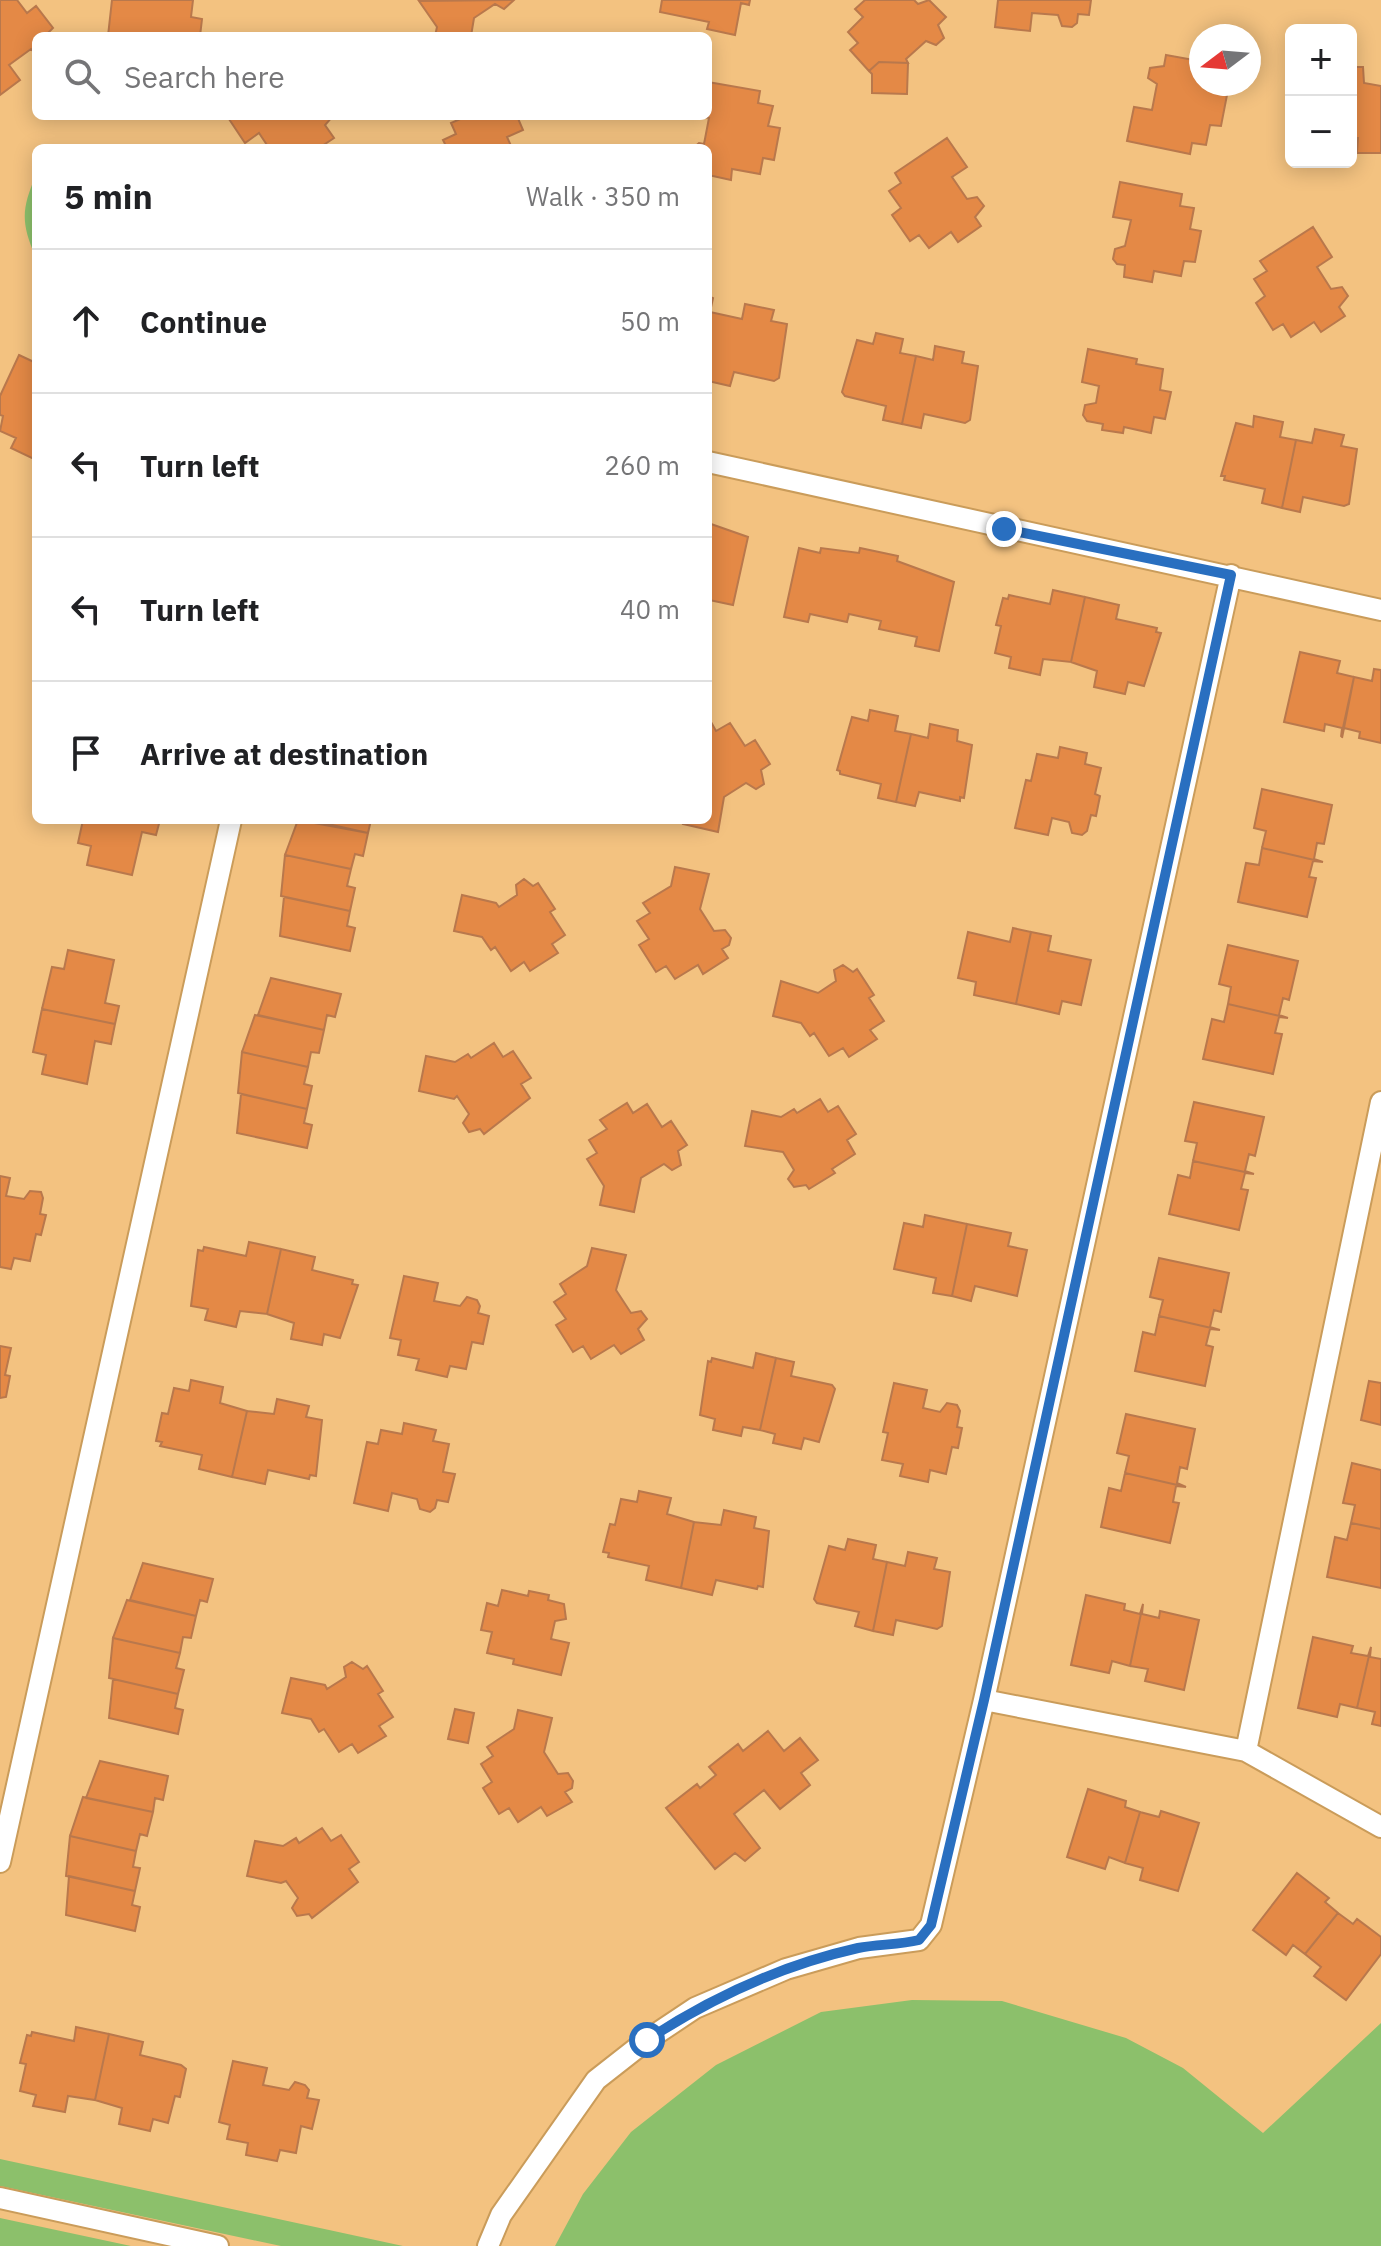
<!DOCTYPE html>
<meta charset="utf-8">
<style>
:root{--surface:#fff;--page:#f2f2f2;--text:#202124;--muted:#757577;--line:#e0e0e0}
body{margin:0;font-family:"IBM Plex Sans",sans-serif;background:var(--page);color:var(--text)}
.controls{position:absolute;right:24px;top:24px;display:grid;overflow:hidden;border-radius:12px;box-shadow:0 4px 20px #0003}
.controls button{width:72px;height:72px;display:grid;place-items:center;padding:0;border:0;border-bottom:2px solid var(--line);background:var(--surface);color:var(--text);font:40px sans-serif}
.compass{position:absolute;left:1189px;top:24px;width:72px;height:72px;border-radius:50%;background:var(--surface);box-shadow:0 4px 20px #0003;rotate:254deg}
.stop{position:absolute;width:24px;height:24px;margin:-18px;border:6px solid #296fc0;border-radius:50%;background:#fff}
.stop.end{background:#296fc0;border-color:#fff;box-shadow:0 2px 8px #0008}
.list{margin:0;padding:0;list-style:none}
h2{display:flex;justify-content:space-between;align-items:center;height:104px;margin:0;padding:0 32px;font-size:34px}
h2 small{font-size:26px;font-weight:400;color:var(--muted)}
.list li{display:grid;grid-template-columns:52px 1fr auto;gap:24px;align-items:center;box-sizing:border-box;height:144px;padding:0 32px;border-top:2px solid var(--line)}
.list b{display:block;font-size:30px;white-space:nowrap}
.list em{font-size:26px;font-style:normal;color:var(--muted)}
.icon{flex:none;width:44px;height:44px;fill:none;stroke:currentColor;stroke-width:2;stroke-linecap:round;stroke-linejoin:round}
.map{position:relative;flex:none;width:1381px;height:2246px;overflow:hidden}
.search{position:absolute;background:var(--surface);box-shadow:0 4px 20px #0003;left:32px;top:32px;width:680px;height:88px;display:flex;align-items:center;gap:20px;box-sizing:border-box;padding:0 28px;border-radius:12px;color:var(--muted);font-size:30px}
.panel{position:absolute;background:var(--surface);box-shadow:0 4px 20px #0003;left:32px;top:144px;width:680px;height:680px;border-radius:12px}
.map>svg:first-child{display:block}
</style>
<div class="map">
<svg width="1381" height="2246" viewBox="0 0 1381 2246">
<rect width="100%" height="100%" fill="#f3c280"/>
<path fill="#8cc06b" d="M36,175V258C21,223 21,210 36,175Z
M912,2000L1002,2001L1126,2038L1183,2068L1263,2133L1381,2023V2246H555L583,2194L631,2132L716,2065L821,2012Z
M0,2159L403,2246H281L0,2186Z
M0,2218L131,2246H0Z"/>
<path fill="#e48946" stroke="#b9784c" stroke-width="2" d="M0,0H17L27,13L36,6L53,28L45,36H36V54L31,49L9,65L20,80L0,95Z
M112,0H193L191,17L202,19L200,36H108Z
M514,0L504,9L495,4L474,18L471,36H435L437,27L419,1Z
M662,0H750L749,5L741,3L735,35L707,29L709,22L660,12Z
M865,0H914L918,4L929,0L946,17L938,25L944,38L936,45L926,41L906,59L908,63L879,62L869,71L850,50L858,43L848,32L863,17L855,9Z
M998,0H1091L1089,15L1078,14L1077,23L1072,27L1062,26L1058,15L1032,13L1030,31L995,27Z
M1166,55L1194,60L1192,71L1201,73V84H1218L1216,92L1227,95L1221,126L1210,125L1206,145L1192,143L1190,154L1127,141L1134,107L1152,110L1157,84L1148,78L1150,68L1164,66Z
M879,62L908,63L907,94L872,93V74L869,71Z
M1351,67H1363L1364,83L1381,86V153H1357L1358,138H1351Z
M708,82L760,91L758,103L773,106L768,126L780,128L774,160L763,158L760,174L732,169L731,180L708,175V148H693L699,143L704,144L709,118L699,116H708Z
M227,116H333L325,125L334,138L319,148H269L259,133L245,143Z
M467,116H517L523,130L507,137L512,148H447L443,140L456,134L451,123Z
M947,138L967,167L952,177L967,199L977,197L984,206L975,217L981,226L958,242L951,232L929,248L919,235L910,241L892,215L901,208L889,191L901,183L895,173Z
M1120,182L1182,194L1180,206L1194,208L1190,229L1201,231L1195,262L1184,261L1181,276L1154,271L1152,282L1124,277L1125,265L1117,264L1113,259L1115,249L1125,246L1131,220L1113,217Z
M1313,227L1332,257L1317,267L1331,289L1342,287L1348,296L1339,307L1345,316L1321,332L1314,322L1291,337L1283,324L1273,330L1256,303L1265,296L1254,279L1267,271L1260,261Z
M708,296L713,298L710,312L742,319L745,304L774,310L771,321L787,324L779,378L774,381L734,372L730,386L708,381Z
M876,333L903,339L900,353L916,356L902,424L883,420L886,406L845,396L842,392L857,340L873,344Z
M935,346L964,352L962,363L978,366L970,420L965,423L924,414L921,428L902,424L916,356L933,360Z
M1088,349L1137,359L1136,364L1163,369L1160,390L1171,392L1165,419L1154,417L1151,433L1124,427L1123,433L1102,430L1103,424L1087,421L1083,415L1085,405L1096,403L1099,386L1082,382Z
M19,355L36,363V460L11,448L16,438L0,431L3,416L0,415V396Z
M1254,416L1283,422L1280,437L1296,440L1282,508L1262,503L1265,489L1224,480L1225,476H1221L1236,423L1253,427Z
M1315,429L1344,435L1341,446L1357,449L1349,504L1344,506L1303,497L1300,512L1282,508L1296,440L1312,443Z
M711,524L748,537L733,605L709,600Z
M799,548L820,553L821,548L859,553L860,548L898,556L897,561L954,582L939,651L915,646L917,637L879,629L881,621L849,614L847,622L810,614L808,622L784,617Z
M1053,590L1085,597L1071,662L1043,659L1040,675L1009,668L1011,657L995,653L1001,626L996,625L1003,598L1008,599L1009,595L1050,604Z
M1085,597L1119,605L1116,619L1157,628L1156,632L1161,633L1144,686L1128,682L1125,694L1094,687L1097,671L1071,662Z
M1300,652L1340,661L1337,673L1354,677L1341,737L1342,728L1325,724L1324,731L1284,722Z
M1374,669L1381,670V743L1359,738L1360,732L1344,728L1342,738L1354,677L1372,681Z
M870,710L898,716L895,731L911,734L896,802L878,798L881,784L840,774V771L837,770L852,717L868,721Z
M711,722L716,731L730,723L745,746L755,740L770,764L761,770L764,784L756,789L746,783L724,797L718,832L683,824L684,820H708Z
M930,724L958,730L957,741L972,745L964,798L960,797V801L919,792L915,806L896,802L911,734L928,738Z
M1060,747L1087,753L1085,764L1101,768L1095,794L1100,796L1096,816L1091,815L1087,831L1082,835L1072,833L1069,822L1052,818L1048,835L1015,828L1026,780L1031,781L1037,754L1058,758Z
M1262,789L1332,805L1324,844L1317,843L1314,859L1323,862L1262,848L1266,831L1254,828Z
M83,820H160L156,835L142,832L132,875L87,865L91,846L78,843Z
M298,820L368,833L363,856L355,854L351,869L285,855Z
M310,820H371L368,833Z
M1262,848L1323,862L1313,861L1309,877L1316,878L1307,917L1238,902L1246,863L1259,865Z
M285,855L351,869L347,886L355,888L350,911L281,896Z
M675,867L709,874L700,909L714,931L725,930L731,938L729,945L722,949L728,958L703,974L698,965L675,979L666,966L656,972L639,945L649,939L637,921L650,913L643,903L671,886Z
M524,879L533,886L538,883L555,909L550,912L565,935L552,944L558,953L530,971L524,962L511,971L495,947L491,950L482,937L454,931L462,895L496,903L499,907L517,895L516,885Z
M284,897L350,911L347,926L355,928L350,951L280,936Z
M1013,928L1031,932L1016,1004L974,995L976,982L958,978L968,932L1010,942Z
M1031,932L1051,936L1048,951L1091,960L1081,1005L1062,1001L1059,1014L1016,1004Z
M1228,945L1298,961L1289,1000L1283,998L1279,1015L1288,1018L1228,1004L1231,987L1219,984Z
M68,950L114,960L105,1003L119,1006L115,1024L42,1009L52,967L64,969Z
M843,965L853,972L857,969L874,995L869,998L884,1021L870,1030L877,1039L849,1057L843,1048L829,1056L814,1033L810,1036L801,1023L773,1016L781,981L818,993L836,981L834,970Z
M271,978L341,994L335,1017L327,1015L324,1030L258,1015Z
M1228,1004L1288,1018L1279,1017L1275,1033L1282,1034L1273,1074L1203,1059L1212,1019L1224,1022Z
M42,1009L115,1024L111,1044L95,1041L87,1084L42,1074L46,1055L33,1052Z
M255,1015L324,1030L319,1053L311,1052L308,1067L242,1052Z
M494,1043L503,1057L513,1051L531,1078L521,1084L530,1098L484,1134L480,1129L469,1132L463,1123L469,1114L457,1096L454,1099L419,1091L426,1056L455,1062L468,1054L471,1058Z
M242,1052L308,1067L304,1084L312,1086L307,1109L238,1093Z
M241,1094L307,1109L304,1123L312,1125L307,1148L237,1133Z
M820,1099L828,1112L838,1106L856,1134L847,1140L855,1154L832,1169L835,1173L809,1189L806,1185L794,1187L788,1179L794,1170L783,1152L745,1146L752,1111L781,1117L794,1109L797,1113Z
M1194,1102L1264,1117L1255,1156L1249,1154L1245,1171L1254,1174L1193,1161L1197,1143L1185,1141Z
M627,1103L633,1113L647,1104L662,1127L671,1121L687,1145L678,1151L681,1165L672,1170L664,1164L641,1178L634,1212L600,1205L604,1186L587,1159L597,1153L589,1140L607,1129L600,1120Z
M1193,1161L1254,1174L1245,1173L1241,1189L1248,1190L1239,1230L1169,1214L1178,1175L1190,1178Z
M0,1176L10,1178L6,1196L24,1199L30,1191L41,1192L43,1198L40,1214L46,1215L41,1235L36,1234L30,1261L14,1258L11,1269L0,1267Z
M925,1215L967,1224L952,1296L933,1293L936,1278L894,1269L904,1223L923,1227Z
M967,1224L1011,1233L1008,1246L1027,1250L1017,1296L975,1286L971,1301L952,1296Z
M249,1242L281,1249L267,1314L240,1311L236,1327L205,1320L208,1309L191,1306L198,1250L203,1251L204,1247L246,1256Z
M592,1248L626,1255L616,1290L631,1313L641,1311L647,1319L638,1329L644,1340L621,1354L614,1345L591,1359L583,1346L573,1352L556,1325L566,1319L554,1302L566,1294L560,1284L587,1266Z
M281,1249L315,1257L312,1270L353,1280L352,1284L358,1285L340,1338L324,1334L322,1345L291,1339L294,1323L267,1314Z
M1159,1258L1229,1273L1221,1312L1214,1310L1210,1327L1220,1330L1159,1316L1163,1300L1150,1297Z
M404,1276L438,1283L434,1301L460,1306L467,1297L477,1300L480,1306L478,1313L489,1316L483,1344L472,1342L466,1369L450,1366L447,1377L416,1370L419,1359L398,1355L401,1340L390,1338Z
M1159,1316L1220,1330L1210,1329L1206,1345L1213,1347L1205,1386L1135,1371L1143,1332L1155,1335Z
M0,1346L11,1348L5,1375L10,1376L6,1397L0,1398Z
M756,1353L776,1358L760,1430L743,1427L741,1436L713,1430L715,1419L700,1415L708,1361L711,1362L712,1358L753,1368Z
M776,1358L794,1362L791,1376L832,1385L835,1389L819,1442L804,1438L801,1449L773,1443L775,1434L760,1430Z
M191,1380L223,1387L220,1403L247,1411L232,1477L199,1469L202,1455L160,1446L162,1442L156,1441L162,1413L168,1414L174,1388L189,1391Z
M1369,1381L1381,1383V1425L1361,1420Z
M894,1383L927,1390L923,1408L940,1412L947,1403L957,1405L960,1411L957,1427L962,1428L958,1448L952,1447L946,1474L930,1470L928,1482L900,1476L903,1464L882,1460L888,1433L883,1432Z
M277,1399L309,1406L306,1417L322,1420L316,1476L310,1475L309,1479L268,1470L265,1484L232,1477L247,1411L274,1414Z
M1126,1414L1195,1429L1187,1469L1180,1467L1177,1483L1186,1487L1125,1473L1129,1456L1117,1453Z
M404,1423L436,1430L433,1441L449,1444L443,1472L455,1474L448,1502L437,1500L435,1508L430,1512L420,1509L417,1499L392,1493L388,1511L354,1503L367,1442L378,1444L381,1430L402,1434Z
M1352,1463L1381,1470V1529L1351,1523L1355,1505L1343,1503Z
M1125,1473L1186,1487L1176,1486L1173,1502L1179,1503L1170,1543L1101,1527L1109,1488L1121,1491Z
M639,1491L671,1498L667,1514L694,1522L681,1588L646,1580L649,1566L608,1557L609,1553L603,1552L610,1524L615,1525L621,1499L637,1502Z
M724,1510L756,1517L754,1528L769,1531L763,1587L758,1586L757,1589L716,1580L712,1595L681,1588L694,1522L721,1525Z
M1351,1523L1381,1529V1588L1327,1577L1335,1537L1347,1540Z
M848,1539L876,1545L873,1559L887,1562L873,1631L855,1626L859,1612L817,1603L814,1599L829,1546L845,1550Z
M908,1552L937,1558L934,1569L950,1572L942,1626L937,1629L896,1620L893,1635L873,1631L887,1562L905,1566Z
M143,1563L213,1579L207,1602L200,1600L196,1616L130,1600Z
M502,1590L528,1596L529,1591L549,1595L548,1600L564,1604L566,1619L555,1621L551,1639L569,1643L561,1675L513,1664L514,1659L487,1653L492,1632L481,1630L487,1603L498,1606Z
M1086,1595L1125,1604L1124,1610L1140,1614L1143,1604L1130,1666L1112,1661L1109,1673L1071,1665Z
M127,1600L196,1616L191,1638L183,1637L180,1653L113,1638Z
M1143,1604L1142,1614L1159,1618L1160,1611L1199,1620L1184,1690L1145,1681L1148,1669L1130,1666Z
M1313,1637L1353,1646L1351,1653L1368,1656L1371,1647L1357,1708L1340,1704L1337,1717L1298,1708Z
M113,1638L180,1653L176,1668L184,1670L178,1694L109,1678Z
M1371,1647L1370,1657L1381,1659V1726L1372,1724L1375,1712L1357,1708Z
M352,1662L363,1669L367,1666L383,1691L378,1694L393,1717L379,1726L386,1736L358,1753L352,1744L339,1752L324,1729L319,1732L311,1719L282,1713L291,1678L325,1685L327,1689L346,1677L344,1667Z
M113,1679L178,1694L175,1708L183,1710L178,1734L109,1718Z
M455,1709L474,1713L468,1743L448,1739Z
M518,1710L552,1718L544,1752L558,1774L568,1773L573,1781L572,1788L565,1792L572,1802L547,1816L541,1807L518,1822L509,1808L499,1814L483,1788L492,1782L481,1764L493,1756L487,1747L514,1729Z
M768,1731L784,1751L800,1738L818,1760L801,1773L810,1785L780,1809L764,1790L734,1814L760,1848L745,1861L735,1853L715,1869L666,1808L697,1784L700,1788L716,1775L709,1767L738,1744L743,1751Z
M100,1761L168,1776L163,1800L155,1798L153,1812L86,1798Z
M1088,1789L1126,1801L1125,1807L1140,1812L1125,1863L1109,1857L1105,1869L1067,1857Z
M83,1797L153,1812L147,1836L140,1834L136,1851L70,1836Z
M1161,1811L1199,1823L1178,1891L1140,1880L1143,1868L1125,1863L1140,1812L1159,1817Z
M322,1828L331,1841L341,1835L359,1862L349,1869L358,1882L312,1918L309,1914L297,1916L292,1908L298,1898L286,1881L281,1883L247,1876L255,1841L283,1846L296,1838L299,1843Z
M70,1836L136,1851L133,1867L140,1868L135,1891L66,1876Z
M1297,1873L1329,1898L1325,1902L1338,1913L1305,1954L1293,1945L1286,1955L1253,1930Z
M69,1876L135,1891L132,1905L140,1907L135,1931L66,1915Z
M1338,1913L1353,1924L1357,1919L1381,1937V1954L1346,2000L1314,1976L1321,1967L1305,1954Z
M76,2027L109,2034L95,2100L68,2096L65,2112L33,2106L36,2095L20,2091L26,2064L20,2063L27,2035L31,2036L32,2032L74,2041Z
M109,2034L143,2042L140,2055L181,2065L186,2069L180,2097L175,2096L168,2123L153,2119L150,2131L119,2124L122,2108L95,2100Z
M233,2061L267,2068L263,2085L289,2090L295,2082L305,2085L309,2090L307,2098L319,2100L312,2129L301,2126L296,2153L280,2150L277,2161L246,2155L248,2143L227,2139L230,2125L219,2122Z"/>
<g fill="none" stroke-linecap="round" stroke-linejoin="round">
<defs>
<path id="lane" d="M708,462L1381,610
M984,1700L1246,1751L1381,1827
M1246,1751L1381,1102
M0,1862L231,820
M0,2198L218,2246
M488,2246L501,2215L596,2080L647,2040L695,2008L786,1969L859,1948L919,1940L931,1925L984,1700L1231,575"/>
</defs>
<use href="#lane" stroke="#ca9c5a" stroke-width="24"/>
<use href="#lane" stroke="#fff" stroke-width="20"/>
</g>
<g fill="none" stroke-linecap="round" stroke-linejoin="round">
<path stroke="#296fc0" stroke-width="10" d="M647,2040C711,1998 782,1965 858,1948C878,1944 899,1945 919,1940L931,1925L984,1700L1231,575L1004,529"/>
</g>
</svg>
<div class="controls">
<button>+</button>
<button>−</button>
</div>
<svg class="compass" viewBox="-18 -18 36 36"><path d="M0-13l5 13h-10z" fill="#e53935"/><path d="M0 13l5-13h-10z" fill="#757577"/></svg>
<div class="stop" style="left:647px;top:2040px"></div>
<div class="stop end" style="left:1004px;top:529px"></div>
<div class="search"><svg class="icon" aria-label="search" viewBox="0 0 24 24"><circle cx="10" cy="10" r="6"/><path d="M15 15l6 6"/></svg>Search here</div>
<section class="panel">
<h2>5 min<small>Walk · 350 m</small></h2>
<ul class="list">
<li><svg class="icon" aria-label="ahead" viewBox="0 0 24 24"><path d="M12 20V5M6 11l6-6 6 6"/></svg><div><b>Continue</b></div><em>50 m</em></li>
<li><svg class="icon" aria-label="left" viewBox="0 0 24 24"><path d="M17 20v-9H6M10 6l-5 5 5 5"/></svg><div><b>Turn left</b></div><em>260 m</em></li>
<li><svg class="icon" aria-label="left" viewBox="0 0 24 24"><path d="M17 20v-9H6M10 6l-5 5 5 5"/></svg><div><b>Turn left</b></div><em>40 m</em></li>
<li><svg class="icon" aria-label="arrive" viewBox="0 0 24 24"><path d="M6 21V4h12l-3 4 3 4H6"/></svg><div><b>Arrive at destination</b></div></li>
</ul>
</section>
</div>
